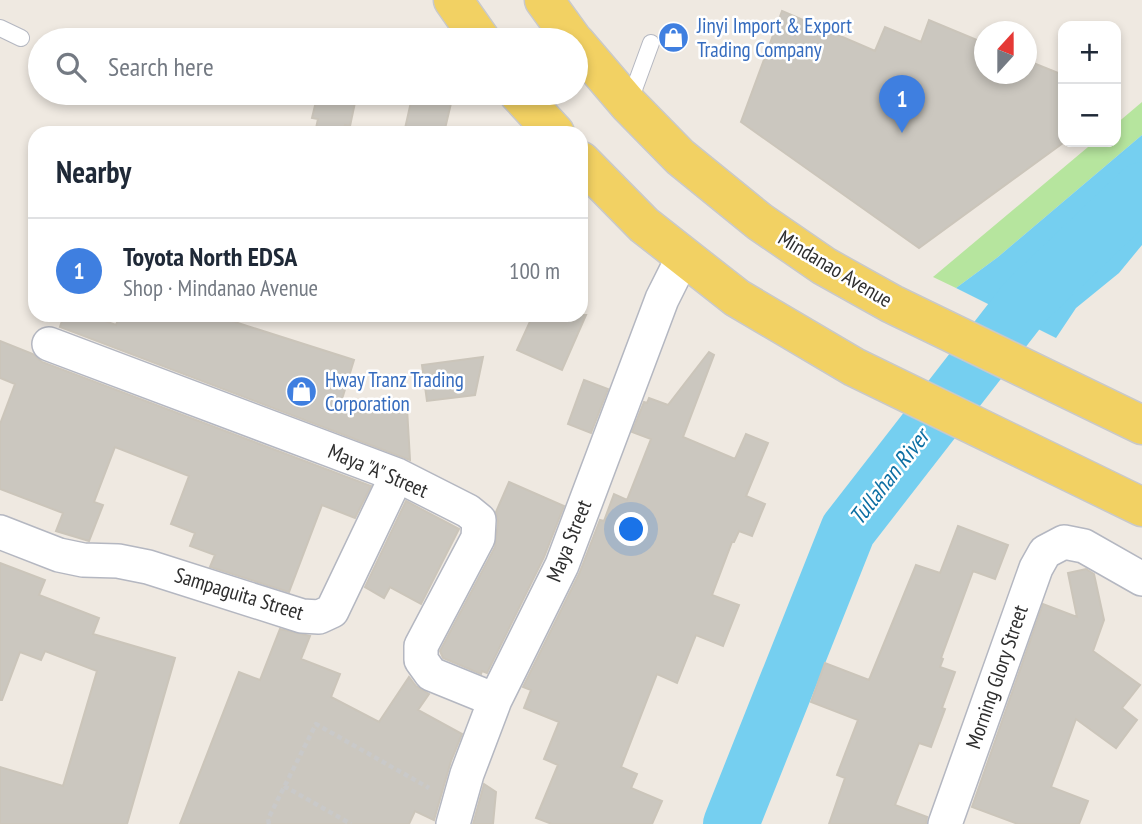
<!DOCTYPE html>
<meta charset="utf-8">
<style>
:root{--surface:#fff;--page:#f6f6f7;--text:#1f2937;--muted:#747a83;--line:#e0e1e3;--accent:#0b8043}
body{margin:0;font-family:"PT Sans Narrow",sans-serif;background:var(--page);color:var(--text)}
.controls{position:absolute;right:21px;top:21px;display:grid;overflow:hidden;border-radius:14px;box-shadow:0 4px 10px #0003}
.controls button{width:63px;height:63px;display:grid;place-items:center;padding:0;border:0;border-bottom:2px solid var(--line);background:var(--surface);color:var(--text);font:35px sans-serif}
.compass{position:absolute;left:974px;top:21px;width:63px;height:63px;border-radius:50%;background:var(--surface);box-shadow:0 4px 10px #0003;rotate:21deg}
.you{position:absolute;left:632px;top:530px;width:24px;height:24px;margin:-18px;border:5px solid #fff;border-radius:50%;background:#1a73e8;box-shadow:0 0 0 10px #1a73e833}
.badge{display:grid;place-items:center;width:46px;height:46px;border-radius:50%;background:var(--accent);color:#fff;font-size:23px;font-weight:700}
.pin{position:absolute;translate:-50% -58px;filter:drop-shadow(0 2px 4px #0008)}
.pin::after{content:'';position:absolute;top:37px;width:24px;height:21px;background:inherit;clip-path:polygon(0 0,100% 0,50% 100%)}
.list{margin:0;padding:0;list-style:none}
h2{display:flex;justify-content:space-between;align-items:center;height:91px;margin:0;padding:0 28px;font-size:30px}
h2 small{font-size:23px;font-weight:400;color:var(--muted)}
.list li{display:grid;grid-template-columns:46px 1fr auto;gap:21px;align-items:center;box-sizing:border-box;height:105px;padding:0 28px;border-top:2px solid var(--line)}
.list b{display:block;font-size:26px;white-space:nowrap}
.list p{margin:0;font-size:23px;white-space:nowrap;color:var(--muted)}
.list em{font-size:23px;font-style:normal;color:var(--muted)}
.icon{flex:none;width:38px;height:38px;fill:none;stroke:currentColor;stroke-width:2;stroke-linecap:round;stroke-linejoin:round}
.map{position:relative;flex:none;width:1142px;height:824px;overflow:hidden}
.search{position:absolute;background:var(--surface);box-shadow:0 4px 10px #0003;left:28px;top:28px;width:560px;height:77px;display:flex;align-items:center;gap:18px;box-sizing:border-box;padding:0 24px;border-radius:38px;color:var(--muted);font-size:26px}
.panel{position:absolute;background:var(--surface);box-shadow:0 4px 10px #0003;left:28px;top:126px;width:560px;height:196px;border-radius:21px}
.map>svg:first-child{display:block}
</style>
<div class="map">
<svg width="1142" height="824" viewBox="0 0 1142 824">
<rect width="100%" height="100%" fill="#efe9e1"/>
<path fill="#b6e59e" d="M1142,102V135L998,257L956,288L933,277L1094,142H1116V124Z"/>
<path fill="#75cff0" d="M1142,135V245L1119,273L1076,308L1056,338L956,288L998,257Z"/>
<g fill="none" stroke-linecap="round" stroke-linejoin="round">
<path stroke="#75cff0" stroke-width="56" d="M731,824L848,530L1026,301L1142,190"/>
</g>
<path fill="#cbc7bf" stroke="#cbc5ba" stroke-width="2" d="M782,11L875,51L885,27L921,42L929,20L984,43V74H1026V60L1063,75V143L919,248L741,122Z
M318,93H357L350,126L345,125L343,133H315L318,119L312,118Z
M413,93L452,99L444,133H404Z
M64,315H88L116,325L120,315H213L354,360L339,409L407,408L410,460L60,327Z
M533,315H586L562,370L517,350Z
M0,341L33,354L42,362L371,486L355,518L322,505L289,592L210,567L215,555L190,546L195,533L171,524L189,476L115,447L94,502L103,505L89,541L56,531L63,513L0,489V424L15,384L0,378Z
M709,352L714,355L683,437L735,459L746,434L768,443L746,496L765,504L752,536L739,531L734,542H732L712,595L739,605L723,646L696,635L677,683L657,674L621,767L637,774L631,788L662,801L652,824H552L536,818L558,765L544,759L559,722L524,708L531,690L523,687L579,574L600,520L604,521L614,494L627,500L651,439L632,432L644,402L647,403L649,398L668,405Z
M483,357L475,395L427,401L422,365Z
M584,380L608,389L591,433L568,424Z
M509,482L564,506L544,557L487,673L482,671L481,674L443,658L440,651L495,547L498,521L496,512Z
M406,501L459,529L421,604L390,587L384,598L365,587Z
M958,526L1008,545L995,579L973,571L941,658L943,659L940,667L955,672L942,708L945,709L931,747L919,743L895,805L927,817L926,824H829L845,778L837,775L858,720L811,702L825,663L869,680L916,565L940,573Z
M0,563L45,580L39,595L99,618L93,634L175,658L127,824H0V767L63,786L97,671L45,651L41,660L20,652L2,700H0Z
M1086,569L1094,574L1104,620L1093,651L1140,685L1122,708L1137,720L1116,748L1076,719L1051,787L1088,801L1079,824H1018L972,807L1043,604L1077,617L1068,573Z
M280,629L310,636L301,659L340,674L331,697L379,722L409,677L416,686L429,694L418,710L462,734L451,761L434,820L415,811L409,824H180L239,672L260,680Z
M484,784L496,792L493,824H473Z"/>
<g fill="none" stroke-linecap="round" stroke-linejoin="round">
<defs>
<path id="lane" d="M0,28L21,38
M629,103L651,43"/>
<path id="street" d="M49,344L397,475L468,511L479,520L478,538L421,646V660L431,674L495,700
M0,532L59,555L83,560L118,561L148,567L302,616L319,617L332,611L397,475
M453,824L467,774L495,700L562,565L662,299L683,257
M945,824L1036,568L1045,552L1064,542L1084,546L1142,579"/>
<path id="primary" d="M453,0L481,40
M544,0L573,40
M576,43L629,105L680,157L760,222L824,266L892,304L1142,425
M518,93L555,133
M581,161L644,225L737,298L854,367L1142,507"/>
</defs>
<use href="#lane" stroke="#b4b7c1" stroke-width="18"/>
<use href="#street" stroke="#b4b7c1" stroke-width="36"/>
<use href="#primary" stroke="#c9c9c9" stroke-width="41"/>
<path stroke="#c9c9c9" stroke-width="4.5" stroke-dasharray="5 3.5" stroke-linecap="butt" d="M284,786L351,824
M269,824L268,819L316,724L429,788"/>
<use href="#lane" stroke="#fff" stroke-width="16"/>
<use href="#street" stroke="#fff" stroke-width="33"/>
<use href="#primary" stroke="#f2d163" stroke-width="38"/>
</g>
<defs>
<symbol id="shop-disc" viewBox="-11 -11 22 22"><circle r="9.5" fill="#3f7fe0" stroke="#fff"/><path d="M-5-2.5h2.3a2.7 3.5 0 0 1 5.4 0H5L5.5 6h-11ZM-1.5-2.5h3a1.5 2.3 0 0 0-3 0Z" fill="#fff"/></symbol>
</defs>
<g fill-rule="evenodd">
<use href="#shop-disc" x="656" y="20" width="35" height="35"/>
<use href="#shop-disc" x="284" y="374" width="35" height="35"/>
</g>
<g text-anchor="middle" stroke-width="5" stroke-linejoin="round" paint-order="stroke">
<g font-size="21" fill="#366cbe" stroke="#fff" text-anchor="start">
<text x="697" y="33">Jinyi Import &amp; Export<tspan x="697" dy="24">Trading Company</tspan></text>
<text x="325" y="387">Hway Tranz Trading<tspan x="325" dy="24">Corporation</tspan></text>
</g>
<g font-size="21" fill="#2e2e2e" stroke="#fff">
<text transform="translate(835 269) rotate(31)" y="7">Mindanao Avenue</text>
<text transform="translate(378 471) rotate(23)" y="7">Maya "A" Street</text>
<text transform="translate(569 541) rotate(-68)" y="7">Maya Street</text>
<text transform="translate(239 594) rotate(17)" y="7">Sampaguita Street</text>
<text transform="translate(997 677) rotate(-71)" y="7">Morning Glory Street</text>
</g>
<g font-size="23" font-style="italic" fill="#0d6fa3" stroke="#fff">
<text transform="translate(889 477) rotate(-52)" y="8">Tullahan River</text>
</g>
</g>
</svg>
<div class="controls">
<button>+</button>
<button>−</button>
</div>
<svg class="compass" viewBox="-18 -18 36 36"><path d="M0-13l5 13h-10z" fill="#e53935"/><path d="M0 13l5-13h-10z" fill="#747a83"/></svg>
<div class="you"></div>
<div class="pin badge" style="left:902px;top:133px;background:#3f7fe0">1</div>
<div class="search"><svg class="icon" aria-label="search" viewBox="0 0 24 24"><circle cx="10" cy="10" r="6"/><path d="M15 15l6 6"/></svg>Search here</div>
<section class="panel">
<h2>Nearby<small></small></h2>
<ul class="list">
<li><span class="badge" style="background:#3f7fe0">1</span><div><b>Toyota North EDSA</b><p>Shop · Mindanao Avenue</p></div><em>100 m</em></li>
</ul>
</section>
</div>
